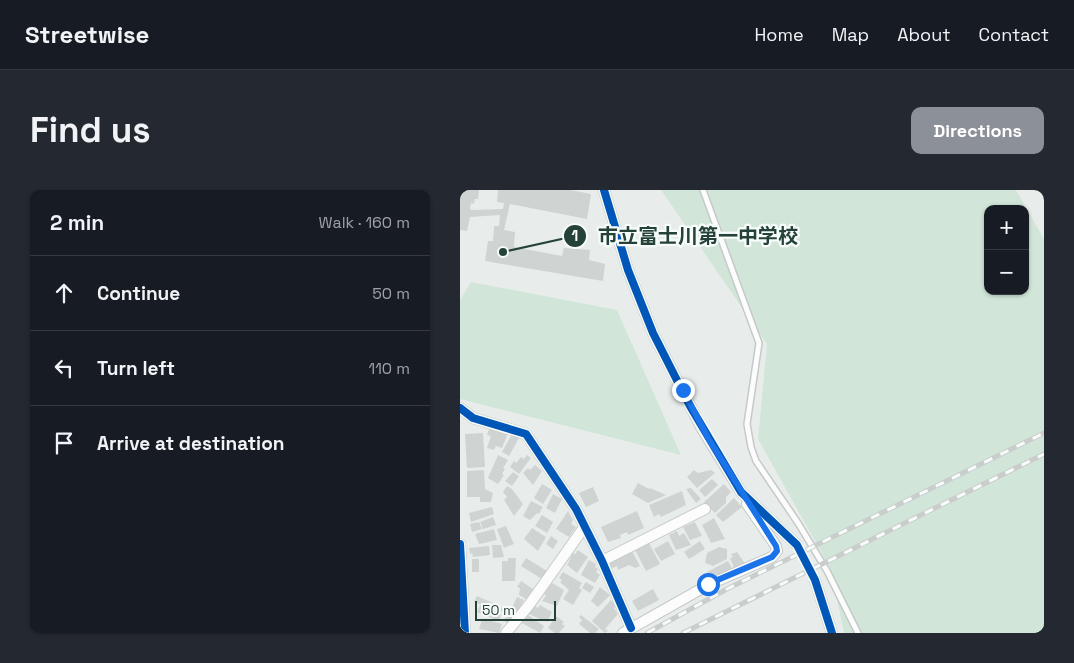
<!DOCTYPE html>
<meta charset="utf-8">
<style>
:root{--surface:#171b24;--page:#242831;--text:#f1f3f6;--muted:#9ea1a6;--line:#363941;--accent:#8c9099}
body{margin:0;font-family:"Space Grotesk","Noto Sans JP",sans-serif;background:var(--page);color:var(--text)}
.controls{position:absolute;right:15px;top:15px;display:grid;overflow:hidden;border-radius:10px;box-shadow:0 1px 4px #0004}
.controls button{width:45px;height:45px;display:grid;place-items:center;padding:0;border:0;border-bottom:1px solid var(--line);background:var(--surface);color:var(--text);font:25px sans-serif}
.scale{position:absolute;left:15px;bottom:12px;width:81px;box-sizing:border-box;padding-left:5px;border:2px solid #24423a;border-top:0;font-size:14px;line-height:18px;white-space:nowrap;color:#24423a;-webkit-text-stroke:4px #f7fbf9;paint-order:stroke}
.stop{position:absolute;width:15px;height:15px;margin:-11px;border:4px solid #1a73e8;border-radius:50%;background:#fff}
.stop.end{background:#1a73e8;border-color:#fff;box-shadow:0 1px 5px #0008}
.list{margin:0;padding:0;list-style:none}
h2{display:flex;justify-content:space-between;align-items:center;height:65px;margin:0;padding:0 20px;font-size:21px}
h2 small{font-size:16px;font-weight:400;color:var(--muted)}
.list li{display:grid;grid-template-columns:32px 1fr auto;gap:15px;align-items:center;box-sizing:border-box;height:75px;padding:0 20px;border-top:1px solid var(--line)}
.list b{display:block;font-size:19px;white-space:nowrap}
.list em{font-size:16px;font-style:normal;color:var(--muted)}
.icon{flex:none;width:28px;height:28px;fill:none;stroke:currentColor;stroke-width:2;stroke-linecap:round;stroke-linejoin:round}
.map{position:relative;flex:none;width:584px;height:443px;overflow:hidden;border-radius:10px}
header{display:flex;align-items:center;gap:30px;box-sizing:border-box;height:70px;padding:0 25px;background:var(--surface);border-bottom:1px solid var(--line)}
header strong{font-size:24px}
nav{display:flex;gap:28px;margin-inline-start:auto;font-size:18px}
.intro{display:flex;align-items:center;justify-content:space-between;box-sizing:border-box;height:120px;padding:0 30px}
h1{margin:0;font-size:35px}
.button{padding:12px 22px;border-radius:10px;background:var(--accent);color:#fff;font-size:18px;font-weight:700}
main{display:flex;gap:30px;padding:0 30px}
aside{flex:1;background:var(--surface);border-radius:10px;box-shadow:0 1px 4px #0004}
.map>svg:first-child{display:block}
</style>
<header>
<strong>Streetwise</strong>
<nav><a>Home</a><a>Map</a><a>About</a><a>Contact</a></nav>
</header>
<div class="intro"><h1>Find us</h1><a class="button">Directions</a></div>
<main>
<aside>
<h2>2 min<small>Walk · 160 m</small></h2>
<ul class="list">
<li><svg class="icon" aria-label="ahead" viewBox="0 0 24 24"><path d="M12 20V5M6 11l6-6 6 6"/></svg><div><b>Continue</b></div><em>50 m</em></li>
<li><svg class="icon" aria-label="left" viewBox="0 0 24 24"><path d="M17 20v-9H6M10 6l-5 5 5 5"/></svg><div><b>Turn left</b></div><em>110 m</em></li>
<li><svg class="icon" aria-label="arrive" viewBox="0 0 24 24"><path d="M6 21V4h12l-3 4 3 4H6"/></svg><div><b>Arrive at destination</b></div></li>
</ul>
</aside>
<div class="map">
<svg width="584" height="443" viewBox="0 0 584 443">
<rect width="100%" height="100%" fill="#e8edeb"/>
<path fill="#d1e6d8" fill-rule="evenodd" d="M201,0H556L584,49V443H384L371,380L298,249L307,154ZM528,19H565V101H528Z
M11,92L157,120L221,265L0,209V110Z"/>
<path fill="#cfd4d2" d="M0,0H19L18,9H15L14,14L11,13L10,20L43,19L44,13L37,12L38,0H111L131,4L127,29L50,14L44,40L55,42L54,57L102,66L104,58L130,60L129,70L145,74L143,91L25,71L28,51H33L34,36H39L40,25L10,27L7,41L0,40Z
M30,236L48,243L42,258L36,256L34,260L27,258L31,246L27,245Z
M23,243L25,277L7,278L5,244Z
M52,244L59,248L49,266L42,262Z
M38,265L48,270L43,278L45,279L42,284L44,285L38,294L28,288Z
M67,265L71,268L59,284L50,277L54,271L56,273L61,267L64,269Z
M75,275L82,281L73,295L63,283L68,278L70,280Z
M24,280L25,299L33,303L31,312H20V307H7V281Z
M234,280L238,283L251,280L255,283L237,298L227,287Z
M53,282L59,286L52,296L45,291Z
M252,289L258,295L245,307L239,300Z
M178,293L189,299L190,298L206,305L188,313L172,304Z
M82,294L92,300L83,314L74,308Z
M264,294L271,302L266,307V313L255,323L244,312Z
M47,296L52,299L63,314L54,326L44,310L47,307L43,302Z
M133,297L139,311L126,317L119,303Z
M231,298L241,309L236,313L226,299Z
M222,301L226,315L201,327L199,324L194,327L189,315Z
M93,304L102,309L95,323L86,318Z
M274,308L282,317L263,332L256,325Z
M71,311L83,317L79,324L77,323L70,330L63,326Z
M32,317L34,324L11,332L9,323Z
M108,321L113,330L111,334L116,337L109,347L96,339Z
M177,321L184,338L168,345L167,342L160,345L161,348L148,352L141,337Z
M82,325L93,332L87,343L75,336Z
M33,327L36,335L23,339L20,332Z
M254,328L265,349L251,353L242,335Z
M19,332L22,339L12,342L10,334Z
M235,332L242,346L230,350L223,337Z
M46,336L54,354L44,358L37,339Z
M72,338L86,347L78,361L64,349Z
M34,339L37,350L19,354L15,344Z
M217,341L219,346L224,343L231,355L216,360L209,345Z
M91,346L98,351L93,359L86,354Z
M208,351L215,364L201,371L194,359Z
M240,351L245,359L229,369L224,362Z
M189,353L200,374L186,381L175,360Z
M32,355H41L44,367L33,368Z
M29,356L30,365L13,367L12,363L10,364L9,358Z
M259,357L267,359V369L253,376L245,373L247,363Z
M118,360L128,367L117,383L107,375L113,363L115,364Z
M172,361L180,376L175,378L169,375L158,380L157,376L150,379V373Z
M277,362L286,375L275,380L270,368L273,367L271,364Z
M48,368H56L55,391H42V371H48Z
M66,368L87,381L82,389L61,376Z
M12,369H19V382H12Z
M129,370L136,374L135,377L138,379L136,382L140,385L135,393L121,385Z
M268,371L273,380L255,388L248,385L247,382Z
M103,382L122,393L119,398L122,400L113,415L103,409L109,400L100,392L102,390L99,388Z
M61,391L73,399L66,409L59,405L60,398L57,397Z
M126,392L134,397L130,403L122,398Z
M92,393L104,400L97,416L82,411L86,406L84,404Z
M140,397L150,405L138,417L131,411Z
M193,399L199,410L178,421L172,411Z
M17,406L35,414L33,419L14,412Z
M57,407L64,410L58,421L52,418Z
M151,410L156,415L154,418L158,424L145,439L148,441L145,443L132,431Z
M20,415L38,422L41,425L39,431L17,422Z
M74,415L78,418L80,415L92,422L87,432L69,424Z
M42,416L56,423L50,434L44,431L47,425L40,421Z
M68,425L84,436L80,443L62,433Z
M121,425L139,439L135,443H130L119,434L122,430L119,427Z
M96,426L104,432L102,434L105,436L99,443H95L88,438Z
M25,429L42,434L39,443L19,439L22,430L24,431Z"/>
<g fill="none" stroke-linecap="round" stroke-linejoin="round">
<path stroke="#c1cbc8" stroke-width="10" stroke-dasharray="10 5" stroke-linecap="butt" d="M337,355L355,390"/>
<defs>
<path id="lane" d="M243,0L299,153L287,234L291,257L296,271L338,333L367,381L398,443"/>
<path id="street" d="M144,0L168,80L193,143L241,237L281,302L337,355
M0,218L13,228L66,244L116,319L142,371L171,438
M0,354L5,443
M142,371L245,319
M355,390L372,443
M46,443L69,415L125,336
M163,443L248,395L312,367L317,361L316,356L287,314"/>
</defs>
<use href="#lane" stroke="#c5cac8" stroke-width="8"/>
<use href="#street" stroke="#c5cac8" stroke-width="12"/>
<use href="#lane" stroke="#fcfcfc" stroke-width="5"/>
<use href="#street" stroke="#fcfcfc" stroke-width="10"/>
<defs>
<path id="rail" d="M187,443L267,399L584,243
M223,443L584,264"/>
</defs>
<use href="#rail" stroke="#c9cdcc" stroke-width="5"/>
<use href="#rail" stroke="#f7fbf9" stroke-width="3" stroke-dasharray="9" stroke-linecap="butt"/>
<defs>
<path id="cycleway" d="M144,0L168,80L193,143L230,216L281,302L337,355L355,390L372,443
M0,218L13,228L66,244L116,319L142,371L171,438
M0,354L5,443"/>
</defs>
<use href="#cycleway" stroke="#f7fbf9" stroke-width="11"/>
<use href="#cycleway" stroke="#0057b8" stroke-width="8"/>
</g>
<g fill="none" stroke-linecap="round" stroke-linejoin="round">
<path stroke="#1a73e8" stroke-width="6" d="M223,200L248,248L316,356L317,361L312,367L248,394"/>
</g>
<path fill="none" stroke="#24423a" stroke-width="2" d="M43 62L115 46"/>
<g fill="#24423a" stroke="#f7fbf9" stroke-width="2">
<circle cx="43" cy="62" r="5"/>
<circle cx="115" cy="46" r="12"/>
</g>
<g font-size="15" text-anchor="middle" font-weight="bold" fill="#fff">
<text x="115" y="51">1</text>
</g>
<g font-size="20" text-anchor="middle" font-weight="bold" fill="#24423a" stroke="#f7fbf9" stroke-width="4.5" stroke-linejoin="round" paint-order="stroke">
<text x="238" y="53">市立富士川第一中学校</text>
</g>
</svg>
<div class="controls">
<button>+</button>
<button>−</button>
</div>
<div class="scale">50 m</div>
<div class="stop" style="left:248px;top:394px"></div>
<div class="stop end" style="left:223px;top:200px"></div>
</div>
</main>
